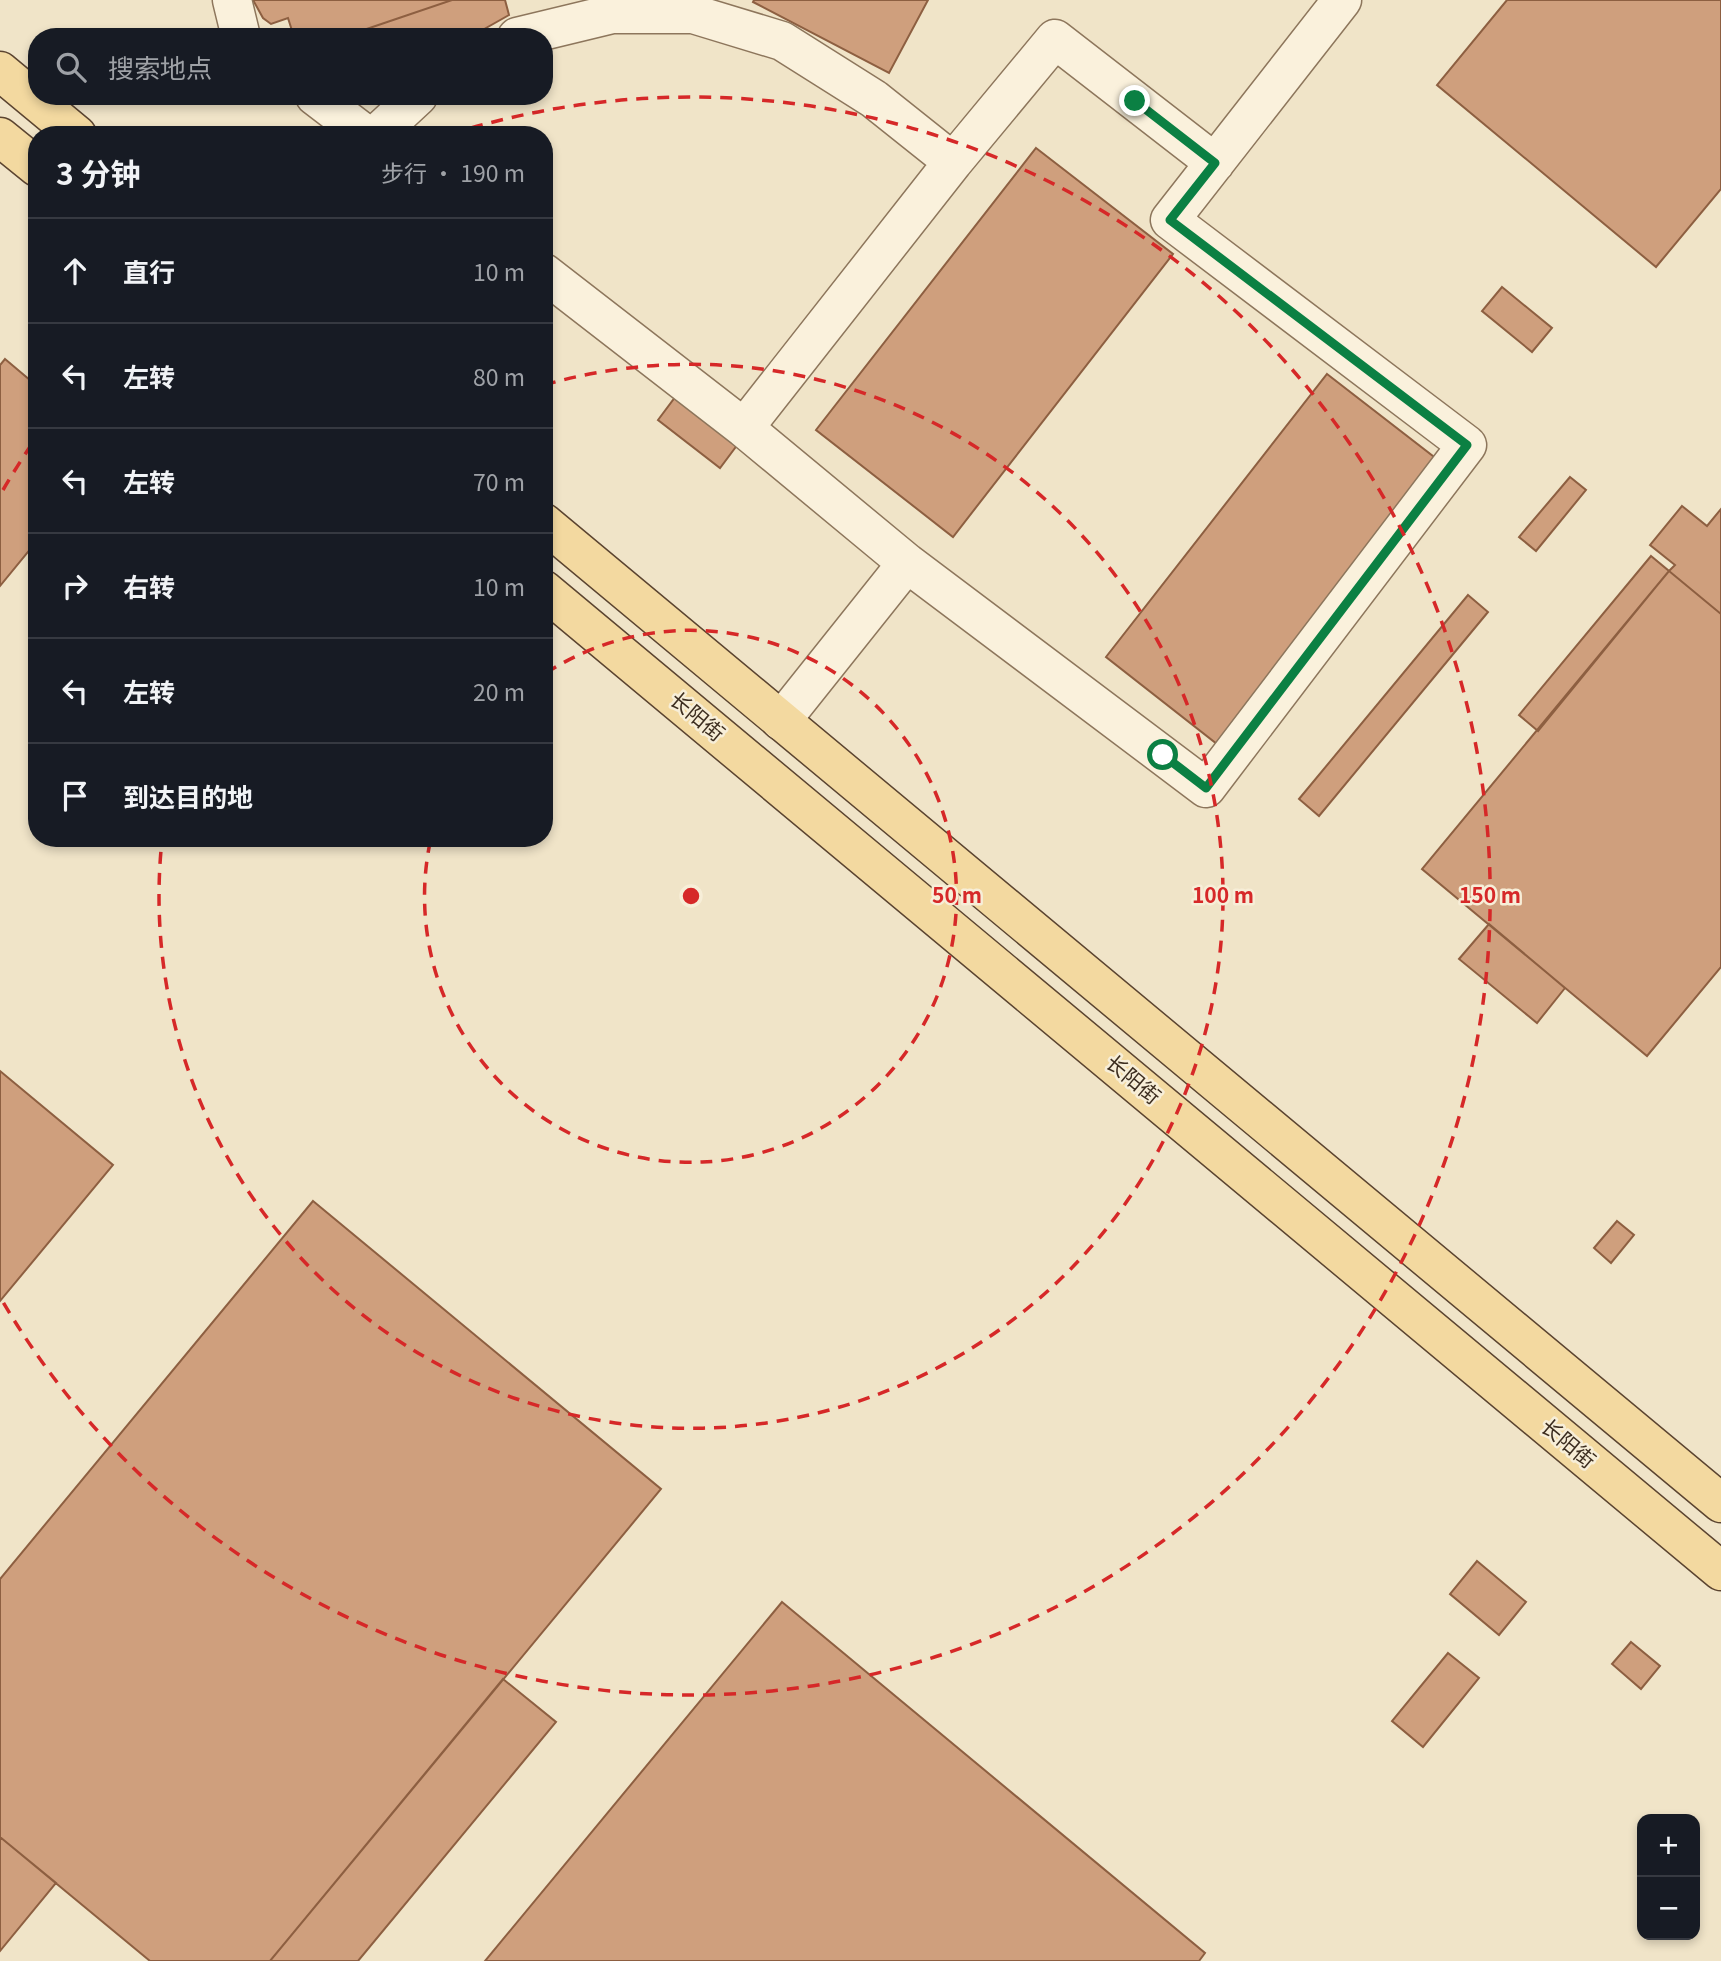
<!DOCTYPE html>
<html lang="zh">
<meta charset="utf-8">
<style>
:root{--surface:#171b24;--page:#242831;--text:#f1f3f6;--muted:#9ea1a6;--line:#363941}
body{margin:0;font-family:Georgia,"Noto Sans SC",serif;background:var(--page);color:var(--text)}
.controls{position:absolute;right:21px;bottom:21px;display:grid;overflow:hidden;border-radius:14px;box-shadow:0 4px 10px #0003}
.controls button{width:63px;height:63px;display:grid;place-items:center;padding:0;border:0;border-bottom:2px solid var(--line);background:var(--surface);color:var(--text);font:35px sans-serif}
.stop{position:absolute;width:21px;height:21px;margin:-16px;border:5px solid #0b8043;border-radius:50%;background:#fff}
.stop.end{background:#0b8043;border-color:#fff;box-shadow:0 2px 7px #0008}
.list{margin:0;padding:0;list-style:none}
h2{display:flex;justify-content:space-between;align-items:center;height:91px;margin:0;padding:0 28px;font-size:30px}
h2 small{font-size:23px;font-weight:400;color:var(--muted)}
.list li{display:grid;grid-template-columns:46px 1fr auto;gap:21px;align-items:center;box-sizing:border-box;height:105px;padding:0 28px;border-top:2px solid var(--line)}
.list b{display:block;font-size:26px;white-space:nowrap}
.list em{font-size:23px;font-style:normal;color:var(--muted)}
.icon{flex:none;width:38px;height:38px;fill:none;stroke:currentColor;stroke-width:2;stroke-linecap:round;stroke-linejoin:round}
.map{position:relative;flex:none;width:1721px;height:1961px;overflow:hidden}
.search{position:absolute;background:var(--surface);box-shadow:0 4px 10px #0003;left:28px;top:28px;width:525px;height:77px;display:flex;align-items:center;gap:18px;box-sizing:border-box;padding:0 24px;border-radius:28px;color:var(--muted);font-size:26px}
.panel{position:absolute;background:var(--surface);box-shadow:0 4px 10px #0003;left:28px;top:126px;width:525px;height:721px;border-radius:28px}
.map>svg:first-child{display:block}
</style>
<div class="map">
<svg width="1721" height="1961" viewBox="0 0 1721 1961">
<rect width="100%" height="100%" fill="#f0e4c8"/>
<path fill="#cf9f7d" stroke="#8d5f41" stroke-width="2" d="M253,0H452L343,37H294L288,18L271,24L263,18Z
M452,0H505L509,15L470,37H343Z
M754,0H928L889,73L753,2Z
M1507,0H1721V189L1656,267L1437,85Z
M1036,148L1173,254L953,537L816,430Z
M1502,287L1552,328L1532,352L1482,311Z
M5,359L37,386V541L0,586V365Z
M1327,374L1438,460L1217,744L1106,657Z
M676,396L738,444L720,468L658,420Z
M1570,477L1586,490L1536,551L1519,537Z
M1682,506L1707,526L1721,509V614L1669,571L1675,565L1650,545Z
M1651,556L1669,571L1538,731L1519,715Z
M1669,571L1721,614V967L1647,1056L1422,869Z
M1468,595L1488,612L1319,816L1299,799Z
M1489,924L1565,988L1537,1023L1459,959Z
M0,1071L113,1165L0,1301Z
M313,1201L661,1489L270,1961H150L0,1837V1579Z
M1617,1221L1634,1235L1611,1263L1594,1248Z
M1477,1561L1526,1602L1499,1635L1450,1594Z
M782,1602L1205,1953L1199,1961H485Z
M1631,1642L1660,1666L1641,1689L1612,1664Z
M1448,1653L1479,1678L1423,1747L1392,1721Z
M503,1679L556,1722L358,1961H270Z
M0,1837L56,1883L0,1951Z"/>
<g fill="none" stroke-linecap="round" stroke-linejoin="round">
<defs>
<path id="minor" d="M232,0L241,37
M517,37L612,14H693L782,41L874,99L953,162
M315,96L366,135
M376,135L418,96
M544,273L744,428L907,563L1206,788L1467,445L1170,220L1342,0
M744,428L953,162L1055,39L1215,163
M781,721L907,563"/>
<path id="major" d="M0,71L77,135
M0,137L37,167
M544,523L1721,1503
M544,590L1721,1571"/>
</defs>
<use href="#minor" stroke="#8d765c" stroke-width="41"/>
<use href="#major" stroke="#5b4430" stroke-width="41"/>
<use href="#minor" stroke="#faf1dc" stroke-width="38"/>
<use href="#major" stroke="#f3d9a0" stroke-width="38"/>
</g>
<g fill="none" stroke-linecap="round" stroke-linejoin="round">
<path stroke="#0b8043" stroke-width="9" d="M1135,101L1215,163L1170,220L1467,445L1206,788L1163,755"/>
</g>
<g fill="none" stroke="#d62828" stroke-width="3.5" stroke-dasharray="12 9">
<path d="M546 673A266 266 0 1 1 431 838"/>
<path d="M544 385A532 532 0 1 1 162 840"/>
<path d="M3 490A799 799 0 0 1 36 438M451 134A799 799 0 1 1 3 1302"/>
</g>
<g text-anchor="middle" stroke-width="5" stroke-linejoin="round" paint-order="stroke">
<g font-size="21" fill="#3d2e20" stroke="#f7eed8">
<text transform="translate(697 717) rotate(40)" y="7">长阳街</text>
<text transform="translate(1133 1080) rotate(40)" y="7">长阳街</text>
<text transform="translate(1568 1444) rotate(40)" y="7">长阳街</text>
</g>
</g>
<circle cx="691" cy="896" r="10" fill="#d62828" stroke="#f7eed8" stroke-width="3.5"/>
<g font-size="21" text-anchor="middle" font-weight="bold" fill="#d62828" stroke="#f7eed8" stroke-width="5" stroke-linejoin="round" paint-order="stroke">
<text x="957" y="903">50 m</text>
<text x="1223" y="903">100 m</text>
<text x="1490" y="903">150 m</text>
</g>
</svg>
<div class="controls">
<button>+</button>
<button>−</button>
</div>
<div class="stop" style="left:1163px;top:755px"></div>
<div class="stop end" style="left:1135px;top:101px"></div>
<div class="search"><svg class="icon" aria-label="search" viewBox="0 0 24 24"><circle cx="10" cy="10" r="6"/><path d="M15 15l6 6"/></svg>搜索地点</div>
<section class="panel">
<h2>3 分钟<small>步行 · 190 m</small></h2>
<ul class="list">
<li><svg class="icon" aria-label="ahead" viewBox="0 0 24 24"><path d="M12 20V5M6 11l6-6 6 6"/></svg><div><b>直行</b></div><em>10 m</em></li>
<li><svg class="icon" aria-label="left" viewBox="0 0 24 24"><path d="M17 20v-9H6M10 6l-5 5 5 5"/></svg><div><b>左转</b></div><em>80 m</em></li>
<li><svg class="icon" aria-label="left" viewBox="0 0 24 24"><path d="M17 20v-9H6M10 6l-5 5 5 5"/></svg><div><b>左转</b></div><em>70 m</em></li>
<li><svg class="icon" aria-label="right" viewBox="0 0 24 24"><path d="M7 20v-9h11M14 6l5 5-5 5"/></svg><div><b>右转</b></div><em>10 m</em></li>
<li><svg class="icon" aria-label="left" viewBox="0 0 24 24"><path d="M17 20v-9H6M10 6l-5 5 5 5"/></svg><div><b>左转</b></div><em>20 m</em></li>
<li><svg class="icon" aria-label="arrive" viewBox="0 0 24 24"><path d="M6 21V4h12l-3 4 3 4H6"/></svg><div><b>到达目的地</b></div></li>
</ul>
</section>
</div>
